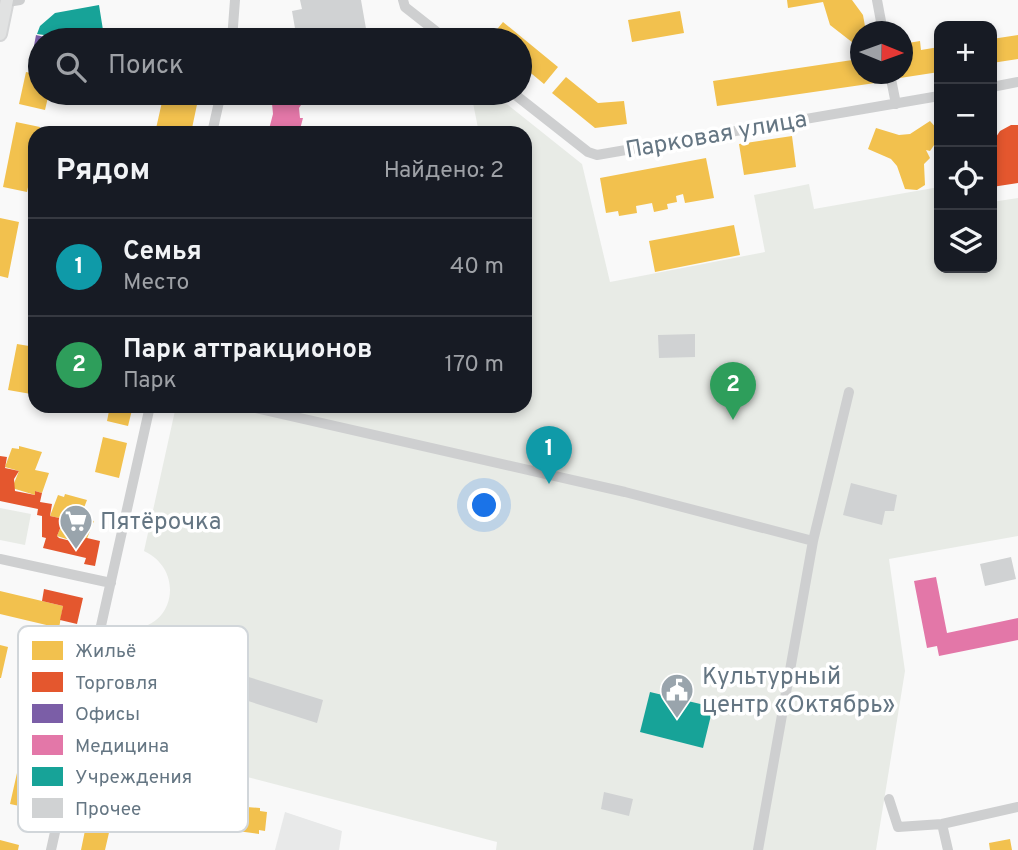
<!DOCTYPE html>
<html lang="ru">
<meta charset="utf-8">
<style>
:root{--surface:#171b24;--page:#20242c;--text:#f1f3f6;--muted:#9ea1a6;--line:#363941;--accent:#2563eb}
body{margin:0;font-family:Overpass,sans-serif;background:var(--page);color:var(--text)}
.controls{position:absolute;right:21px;top:21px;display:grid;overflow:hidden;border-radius:14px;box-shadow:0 4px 10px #0003}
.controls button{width:63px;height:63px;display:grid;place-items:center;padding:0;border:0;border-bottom:2px solid var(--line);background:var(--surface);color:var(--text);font:35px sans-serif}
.compass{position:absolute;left:850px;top:21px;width:63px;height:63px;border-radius:50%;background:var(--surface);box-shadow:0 4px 10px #0003;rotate:91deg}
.you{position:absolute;left:485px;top:506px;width:24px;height:24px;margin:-18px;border:5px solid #fff;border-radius:50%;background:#1a73e8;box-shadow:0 0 0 10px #1a73e833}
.badge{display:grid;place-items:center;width:46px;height:46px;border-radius:50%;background:var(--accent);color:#fff;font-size:23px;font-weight:700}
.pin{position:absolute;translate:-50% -58px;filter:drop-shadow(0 2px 4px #0008)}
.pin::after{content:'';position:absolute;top:37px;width:24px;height:21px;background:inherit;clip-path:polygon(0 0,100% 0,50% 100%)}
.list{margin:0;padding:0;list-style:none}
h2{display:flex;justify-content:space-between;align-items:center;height:91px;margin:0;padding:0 28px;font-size:30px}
h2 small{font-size:23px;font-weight:400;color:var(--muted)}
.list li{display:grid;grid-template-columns:46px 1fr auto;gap:21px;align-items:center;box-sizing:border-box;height:98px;padding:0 28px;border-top:2px solid var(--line)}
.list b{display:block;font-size:26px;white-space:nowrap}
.list p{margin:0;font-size:23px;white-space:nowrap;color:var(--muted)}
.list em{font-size:23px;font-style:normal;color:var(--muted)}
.icon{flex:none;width:38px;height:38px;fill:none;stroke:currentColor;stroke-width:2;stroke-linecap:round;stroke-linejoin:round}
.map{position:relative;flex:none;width:1018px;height:850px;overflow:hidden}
.search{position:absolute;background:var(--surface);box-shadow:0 4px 10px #0003;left:28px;top:28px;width:504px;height:77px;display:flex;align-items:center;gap:18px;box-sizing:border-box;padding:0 24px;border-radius:38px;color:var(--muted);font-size:26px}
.panel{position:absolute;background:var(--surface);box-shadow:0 4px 10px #0003;left:28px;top:126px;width:504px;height:287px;border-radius:21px}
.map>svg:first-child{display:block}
</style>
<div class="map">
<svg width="1018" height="850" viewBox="0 0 1018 850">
<rect width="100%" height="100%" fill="#f9f9f9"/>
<path fill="#e8e9e9" d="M285,812L342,831L339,850H275Z"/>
<path fill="#e8ebe6" d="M471,93H493L582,164L610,282L765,252L754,195L809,184L814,209L939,187V268H992V202L1018,198V536L889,559L905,671L876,850H496L497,842L193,763L88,783L127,628C172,633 188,572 144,551L176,406H525V133H479Z
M0,508L31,514L25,545L0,540Z"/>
<path fill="#f2c14e" d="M787,0H852L863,15L866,32H860V74H873L875,83L717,106L713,81L859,59L857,46L830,25L823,2L788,8Z
M680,11L684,33L632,42L628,20Z
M503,22L558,67L544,84L520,64V40L489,39Z
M1018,35V59L992,63V39Z
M920,41L921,50L939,47V72L900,78L902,44Z
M26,72L40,75V93H49L45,110L19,104Z
M566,77L598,103L624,101L627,124L595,128L552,93Z
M164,93L199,95L191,133H155Z
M930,121L939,131V138L930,151L926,150L930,158L924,164L925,185L917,190L905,189L897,166L891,159L868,149L876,128L899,135L910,134Z
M16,122L40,127L39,133H35V153L27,192L3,187Z
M792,136L796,167L744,175L739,144Z
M706,158L714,198L685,203L683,194L676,196L677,202L667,204L668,209L654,212L652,203L636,206L637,213L619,216L618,211L606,213L600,178Z
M0,218L19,222L8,278L0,276Z
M734,225L740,255L655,272L649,241Z
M17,344L35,347L31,394L8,390Z
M110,406H133L128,426L107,421Z
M103,437L127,443L119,478L95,472Z
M19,446L42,452L35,470L49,473L42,493L35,491V495L12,488L19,471L5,467L12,448L19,449Z
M65,494L87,500L80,518L94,521L86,541L80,539L79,543L57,536L64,519L50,516L58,495L64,497Z
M0,591L63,606L59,628L0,614Z
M0,645L8,647L1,678H0Z
M17,773L37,777L29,808L10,804Z
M171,801L260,808V811L267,812L265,831L259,830V834L215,828L201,831L174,828L175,816L169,807Z
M90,806L114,811L105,850H81Z
M1010,839L1012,850H990L989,843Z
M0,840L19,845L18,850H0Z"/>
<path fill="#e4572e" d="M1011,125H1018V183L992,187V143L1000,131Z
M0,456L7,457L5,468L19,471L14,479L15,491L35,495V491L42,493L40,502L52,504L50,516L64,519L57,536L59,538L79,543L80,539L87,538L100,541L95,566L84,564L86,558L43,548L46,538L42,537V516L37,515L38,509L0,501Z
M44,589L83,598L77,624L60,620L63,606L42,601Z"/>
<path fill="#7b5ea7" d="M36,35L54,39V40H40V52L33,51Z"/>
<path fill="#e377a8" d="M271,93L300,96L303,102L299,108L300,118H303L299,133H268L273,114Z
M936,577L947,633L1018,618V640L939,656L937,646L927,648L914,581Z"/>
<path fill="#17a398" d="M99,5L103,30L64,32L58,37L37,34L40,26L55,13Z
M650,692L713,707L703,748L640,732Z"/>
<path fill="#d0d2d3" d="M300,0H361L368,40H297L292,11L302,9Z
M695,334V357L659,358L658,335Z
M851,483L897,495L894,511H885L882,525L843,515Z
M1011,557L1016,579L985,586L980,564Z
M229,671L323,700L317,723L223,693Z
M604,792L633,799L629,816L601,809Z"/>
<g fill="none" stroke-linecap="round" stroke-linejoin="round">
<defs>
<path id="major" d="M0,34L7,0"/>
</defs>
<use href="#major" stroke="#d5d6d7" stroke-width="16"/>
<path stroke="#cecfd0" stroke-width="10" d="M403,0L405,7L447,40
M877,0L883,32
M7,2L20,0
M232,40L235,0
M890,74L896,104
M992,87L1018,82
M513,93L588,152L597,155L939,96
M212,133L221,93
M247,406L625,492L813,541L758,850
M813,541L849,392
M0,559L111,583
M889,799L898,827L942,824L1018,807
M942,824L948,850
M51,850L150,406"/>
<use href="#major" stroke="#e1e2e2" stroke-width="12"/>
</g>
<defs>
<symbol id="supermarket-pin" viewBox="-11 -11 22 30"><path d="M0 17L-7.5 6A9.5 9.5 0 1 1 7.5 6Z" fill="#99a4ac" stroke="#fff"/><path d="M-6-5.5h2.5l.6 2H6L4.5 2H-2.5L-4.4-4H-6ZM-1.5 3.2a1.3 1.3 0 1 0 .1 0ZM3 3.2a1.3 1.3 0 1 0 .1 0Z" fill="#fff"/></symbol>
<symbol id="civic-pin" viewBox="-11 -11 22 30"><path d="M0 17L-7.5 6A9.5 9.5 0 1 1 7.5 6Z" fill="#99a4ac" stroke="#fff"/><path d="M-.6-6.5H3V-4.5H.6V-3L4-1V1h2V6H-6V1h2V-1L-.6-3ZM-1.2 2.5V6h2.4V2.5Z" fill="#fff"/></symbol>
</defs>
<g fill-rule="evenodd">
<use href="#supermarket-pin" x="57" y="502" width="38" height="52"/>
<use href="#civic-pin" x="658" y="671" width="38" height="52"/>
</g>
<g text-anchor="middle" stroke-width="7" stroke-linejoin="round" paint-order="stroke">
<g font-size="24" fill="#657683" stroke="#fff">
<text transform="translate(716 134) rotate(-10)" y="8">Парковая улица</text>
</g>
<g font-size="24" fill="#657683" stroke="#fff" text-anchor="start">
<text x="100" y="529">Пятёрочка</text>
<text x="702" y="684">Культурный<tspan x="702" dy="28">центр «Октябрь»</tspan></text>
</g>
</g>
<rect x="18" y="626" width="230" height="206" rx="10" fill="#fff" stroke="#d1d6da" stroke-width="2"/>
<rect x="32" y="641" width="31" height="19" fill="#f2c14e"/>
<rect x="32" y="672" width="31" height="20" fill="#e4572e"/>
<rect x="32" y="704" width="31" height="19" fill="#7b5ea7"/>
<rect x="32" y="735" width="31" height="20" fill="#e377a8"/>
<rect x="32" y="767" width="31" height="19" fill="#17a398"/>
<rect x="32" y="798" width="31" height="20" fill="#d0d2d3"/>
<g font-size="19" fill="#657683">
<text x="75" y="657">Жильё</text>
<text x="75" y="689">Торговля</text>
<text x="75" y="720">Офисы</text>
<text x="75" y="752">Медицина</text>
<text x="75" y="783">Учреждения</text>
<text x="75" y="815">Прочее</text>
</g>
</svg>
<div class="controls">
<button>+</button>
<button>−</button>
<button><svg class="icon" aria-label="locate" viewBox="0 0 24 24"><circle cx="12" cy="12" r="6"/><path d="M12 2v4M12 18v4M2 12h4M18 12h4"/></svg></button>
<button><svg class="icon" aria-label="layers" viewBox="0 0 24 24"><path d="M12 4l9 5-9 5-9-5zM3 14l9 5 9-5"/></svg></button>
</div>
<svg class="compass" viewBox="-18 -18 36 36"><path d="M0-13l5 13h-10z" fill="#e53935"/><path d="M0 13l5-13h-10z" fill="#9ea1a6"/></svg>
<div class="you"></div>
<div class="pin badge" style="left:549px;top:484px;background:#0f9aa8">1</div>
<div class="pin badge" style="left:733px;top:420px;background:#2e9e5b">2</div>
<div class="search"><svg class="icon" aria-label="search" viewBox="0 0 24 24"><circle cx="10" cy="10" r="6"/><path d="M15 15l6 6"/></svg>Поиск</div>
<section class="panel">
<h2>Рядом<small>Найдено: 2</small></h2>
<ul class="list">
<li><span class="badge" style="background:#0f9aa8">1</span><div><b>Семья</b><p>Место</p></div><em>40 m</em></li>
<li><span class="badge" style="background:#2e9e5b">2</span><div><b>Парк аттракционов</b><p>Парк</p></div><em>170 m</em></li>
</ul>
</section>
</div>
